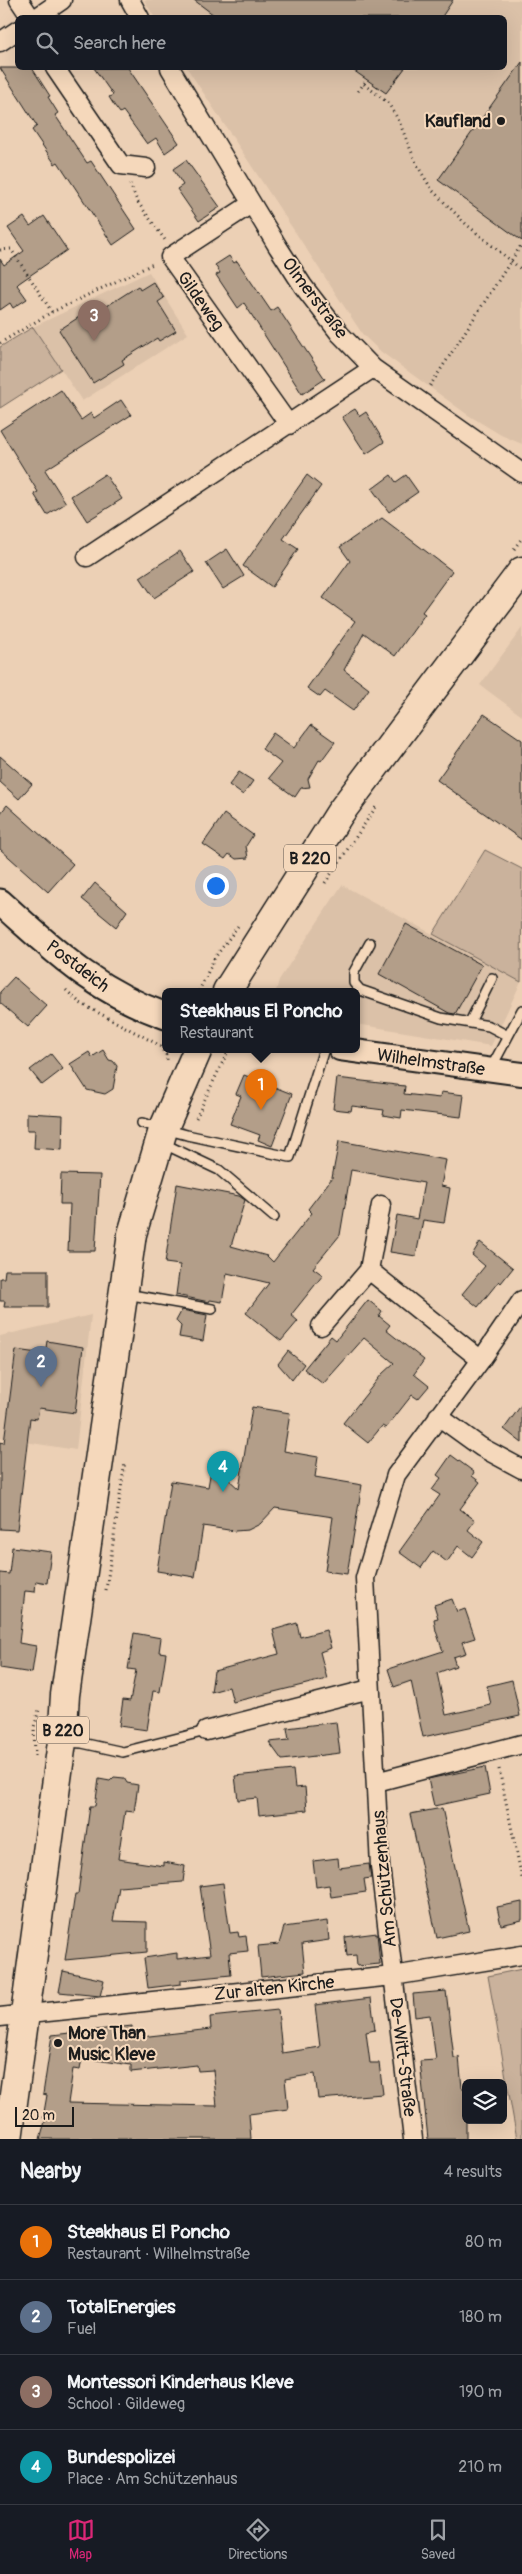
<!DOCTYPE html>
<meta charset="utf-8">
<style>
:root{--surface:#171b24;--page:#20242c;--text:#f1f3f6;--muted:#9ea1a6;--line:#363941;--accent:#db2777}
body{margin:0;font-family:Pangolin,sans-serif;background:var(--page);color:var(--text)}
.controls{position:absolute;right:15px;bottom:15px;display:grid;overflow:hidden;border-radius:8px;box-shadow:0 5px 20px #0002}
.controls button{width:45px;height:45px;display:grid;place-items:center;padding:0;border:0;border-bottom:1px solid var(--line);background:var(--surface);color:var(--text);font:25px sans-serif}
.scale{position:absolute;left:15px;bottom:12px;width:59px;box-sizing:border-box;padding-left:5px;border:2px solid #1c1c1c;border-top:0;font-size:14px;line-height:18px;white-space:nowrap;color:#1c1c1c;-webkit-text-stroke:4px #f5d8bb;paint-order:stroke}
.you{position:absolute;left:215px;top:885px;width:18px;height:18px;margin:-12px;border:4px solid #fff;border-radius:50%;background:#1a73e8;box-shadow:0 0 0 8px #1a73e833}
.badge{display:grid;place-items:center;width:32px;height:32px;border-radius:50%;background:var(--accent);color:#fff;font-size:16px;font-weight:700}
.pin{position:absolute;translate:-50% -41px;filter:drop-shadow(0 1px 2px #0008)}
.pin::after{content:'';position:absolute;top:26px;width:18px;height:15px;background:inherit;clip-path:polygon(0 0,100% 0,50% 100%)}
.popup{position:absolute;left:162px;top:988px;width:198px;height:65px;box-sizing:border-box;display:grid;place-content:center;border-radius:8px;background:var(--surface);filter:drop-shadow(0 1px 4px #0005);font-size:16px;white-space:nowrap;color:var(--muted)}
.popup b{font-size:19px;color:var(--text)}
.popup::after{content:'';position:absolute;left:50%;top:100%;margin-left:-10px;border:10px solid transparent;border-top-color:var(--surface)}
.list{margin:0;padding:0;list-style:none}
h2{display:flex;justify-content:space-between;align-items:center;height:65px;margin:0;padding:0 20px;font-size:21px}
h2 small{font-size:16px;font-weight:400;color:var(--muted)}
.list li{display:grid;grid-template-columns:32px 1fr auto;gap:15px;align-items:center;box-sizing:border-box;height:75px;padding:0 20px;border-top:1px solid var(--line)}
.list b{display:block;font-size:19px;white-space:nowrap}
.list p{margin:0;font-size:16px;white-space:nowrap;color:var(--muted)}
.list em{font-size:16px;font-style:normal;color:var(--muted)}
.icon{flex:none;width:28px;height:28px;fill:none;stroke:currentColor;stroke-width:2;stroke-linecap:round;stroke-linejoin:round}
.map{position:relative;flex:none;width:522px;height:2139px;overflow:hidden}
.search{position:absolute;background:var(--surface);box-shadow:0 5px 20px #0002;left:15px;right:15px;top:15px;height:55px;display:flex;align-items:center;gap:12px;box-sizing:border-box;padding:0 18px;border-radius:8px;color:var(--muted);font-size:19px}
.sheet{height:365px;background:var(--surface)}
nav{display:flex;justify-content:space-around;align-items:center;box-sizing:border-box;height:70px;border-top:1px solid var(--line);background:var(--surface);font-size:14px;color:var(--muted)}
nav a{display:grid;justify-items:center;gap:2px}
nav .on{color:var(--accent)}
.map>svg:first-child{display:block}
</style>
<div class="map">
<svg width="522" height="2139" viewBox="0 0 522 2139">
<rect width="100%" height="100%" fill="#ecd0b5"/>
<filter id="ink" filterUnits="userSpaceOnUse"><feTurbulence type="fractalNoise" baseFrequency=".02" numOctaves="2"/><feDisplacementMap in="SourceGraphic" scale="10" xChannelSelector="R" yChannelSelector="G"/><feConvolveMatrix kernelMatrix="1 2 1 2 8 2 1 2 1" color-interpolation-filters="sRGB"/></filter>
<g filter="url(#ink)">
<path fill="#dbc1a8" d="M144,0H522V444L501,435L468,415L380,351L363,335L187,68H504V18H155Z
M149,272L188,334L82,401L61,369L0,408V347L33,327Z
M522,628V716L480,685Z
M342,885L521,982L491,1046L356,1024V991H276L279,980Z
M91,1315L76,1450L0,1438V1336Z"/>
<path fill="#cab29c" stroke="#73675c" d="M33,327L61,369L0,408V347Z
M485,850L522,869L521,982L433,934Z
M522,1969V2139H517L488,1976Z"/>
<path fill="#b39e89" stroke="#1c1c1c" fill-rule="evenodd" d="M194,0H453L441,18H218Z
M522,62V241L438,180Z
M0,68H32L50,96L48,97L58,113L55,115L87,163L91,161L136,229L113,245L58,162L55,164L32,130L37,126Z
M94,68H128L179,143L165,153L156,138L147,144L123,111L120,113L114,105L109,97L113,95Z
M350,68H405L386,93Z
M186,160L220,207L199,221L177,189L183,185L173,169Z
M44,216L67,250L19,283L17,285L27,299L13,308L10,303L0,310V259L4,265L24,251L8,228L24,217L30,226Z
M229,256L234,263L237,261L271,311L277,307L325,379L302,394L244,303L238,308L216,275L220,273L215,265Z
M153,282L164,298L158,302L176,331L159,341L157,338L122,360L124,364L93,383L59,330L90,310L93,315L138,286L140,290Z
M61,390L81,420L91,413L94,418L121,400L131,415L45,470L66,503L47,515L34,494L38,492L0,430Z
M355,409L360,416L366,412L384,442L366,454L342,417Z
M105,474L122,499L87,521L71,496Z
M307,475L321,486L283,539L298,549L272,587L243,566Z
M391,475L396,482L406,475L418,492L389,512L372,489Z
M382,518L452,571L422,612L425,614L395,656L364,633L344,670L369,689L353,711L325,691L320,697L307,688L355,621L323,598L350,561L340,547Z
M227,549L244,576L223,589L206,563Z
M180,551L194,572L154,598L140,577Z
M484,714L522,740V840L437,780Z
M311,725L335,742L321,761L319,760L308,779L310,787L301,788L295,797L269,778L281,763L262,749L273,733L294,748Z
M0,756L32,784L19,799L0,782Z
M239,772L253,781L243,795L229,785Z
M7,805L73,864L48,892L0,849V814Z
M224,814L253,835L246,846L248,858L236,859L229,854L225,859L203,844Z
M95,883L127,911L116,927L82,899Z
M406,924L482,965L455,1014L449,1013L379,974Z
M14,977L47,1006L28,1027L0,1003V992Z
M103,1050L109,1060L113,1061L117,1066L113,1089L105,1094L87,1090L70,1064L89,1052L92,1057Z
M51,1054L63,1069L42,1085L30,1070Z
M244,1075L292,1094L272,1146L258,1140L260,1135L230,1124L241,1096L236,1094Z
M337,1078L405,1086L404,1094L440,1098L441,1092L464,1095L461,1117L402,1110L401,1118L383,1115L384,1110L352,1106L351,1111L333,1109Z
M27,1113L63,1115L62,1150L34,1148L35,1130H27Z
M339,1141L446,1160L441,1186L450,1188L444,1223L423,1220L416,1256L390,1252L397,1215L417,1219L424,1183L351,1170L340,1235L313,1268L323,1275L291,1315L298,1321L281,1341L246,1313L269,1283L227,1273L222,1302L210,1300L209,1302L176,1295L180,1265L165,1263L177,1184L239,1196L245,1200L231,1246L267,1256L273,1262L312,1213L308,1209L332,1178Z
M61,1174L100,1175L95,1251H68L70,1204H60Z
M480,1242L513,1268L501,1283L499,1281L478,1307L462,1294L485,1266L472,1255Z
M5,1270H48V1307H4L5,1301H0V1278H4Z
M368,1300L382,1311L379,1316L390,1325L386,1330L424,1360L414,1374L429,1386L418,1399L412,1395L386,1428L382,1426L368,1443L343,1423L382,1374L394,1363L364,1338L323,1384L304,1369L331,1336L336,1340Z
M182,1310L207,1315L203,1341L179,1337L181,1326L176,1321Z
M47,1341L83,1347L75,1413L39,1408L37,1419L30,1418L17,1530L0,1529V1442L4,1443L16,1350L45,1354Z
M288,1351L304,1364L292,1380L278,1364Z
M522,1404V1443L504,1429Z
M252,1407L290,1413L284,1451L318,1457L315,1477L362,1485L347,1574L325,1571L333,1517L275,1508L260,1524L248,1530L235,1531L203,1526L195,1577L157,1571L171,1481L208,1487L212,1464L239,1489Z
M451,1455L474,1472L472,1476L480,1482L460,1509L475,1520L468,1530L483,1542L472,1557L458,1546L447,1562L433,1551L421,1568L399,1552L440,1495L432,1490L441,1478L437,1475Z
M12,1547L51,1552L47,1583L36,1581L35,1592L25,1591L19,1643L36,1646L32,1673L0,1668V1573L9,1574Z
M452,1599L457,1612L465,1609L475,1638L462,1642L466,1653L453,1657L456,1666L437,1673L446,1715L491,1705L487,1686L512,1680L520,1716L423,1737L411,1681L394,1687L388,1669L443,1651L436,1631L434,1619L438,1618L434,1605Z
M297,1623L300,1637L326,1630L331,1648L320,1652L327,1679L233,1702L229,1687L211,1692L214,1671L279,1654L273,1630Z
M134,1633L161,1638L159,1652L166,1653L160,1692L153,1691L147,1730L119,1726L123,1700L130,1701L136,1670L128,1669Z
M336,1722L340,1753L282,1760L269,1742L289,1740L287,1728Z
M485,1767L490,1794L434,1806L428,1779Z
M293,1770L295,1788L305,1787L307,1810L259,1815L257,1798L238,1800L235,1776Z
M114,1777L124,1778L127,1783L138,1785L134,1812L125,1811L118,1859L164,1866V1862L185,1866L183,1882L119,1887L113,1921L147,1922V1952L65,1960L75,1894H78L90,1806H95L99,1779L110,1781Z
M442,1808L469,1931L437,1938L410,1814Z
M338,1858L339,1868L369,1864L371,1878L364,1879L366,1892L331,1897L329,1885L316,1887L313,1861Z
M223,1883L230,1933L238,1932L239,1937L246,1936L248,1951L229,1953L231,1975L181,1980V1984L148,1988L144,1958L177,1953V1959L210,1955L200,1886Z
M522,1902V1920L501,1925L497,1907Z
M327,1921L329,1940L302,1944L305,1972L261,1977L258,1946L279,1944L284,1927Z
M377,1933L380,1964L357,1966L356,1955L347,1956L345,1937Z
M63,1971L104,1980L100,1996L59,1992Z
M446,1991L454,2058L459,2057L462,2088H466V2139H428L420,2061L436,2060L430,2015L415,2017L413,1994Z
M371,1998L375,2030L366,2032L370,2063H379L383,2094L318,2099L315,2074L285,2079L288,2109L249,2114L251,2139H40L46,2118H43L47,2095L43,2094L52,2035L132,2026V2038L211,2029L210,2017L278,2010L282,2053L320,2047L315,2005ZM82,2058L131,2065V2072L197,2065L198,2071L213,2070L217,2106L68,2103L73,2069L80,2070Z"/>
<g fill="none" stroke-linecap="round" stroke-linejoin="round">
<defs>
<path id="service" d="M370,943L354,972V983L360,990L441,1018L489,1026L508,1036
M470,1022L492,978
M490,1070L522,1010
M142,1123L187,1135L290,1157L324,1049
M162,1143L219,1170L274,1217
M126,1294L212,1309
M64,1742L82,1743L123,1752L206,1731"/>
<path id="minor" d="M19,0L31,18
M130,0L140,18
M36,18L62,0
M0,42L18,30
M55,68L121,165L146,168
M170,68L278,247L303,286L340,334L373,368L522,473
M251,204L170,257L289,425
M87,557L373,368
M381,1205L369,1270L481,1360
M321,1326L369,1270
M438,1416L481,1447L522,1469
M206,1731L370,1689
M376,1782L522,1744
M0,2017L393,1976L522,1955
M413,2139L380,1866L365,1578L396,1475L481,1360L522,1300"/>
<path id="tertiary" d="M340,1049L522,1074"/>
<path id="secondary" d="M0,902C56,952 93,990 166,1016"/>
<path id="primary" d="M227,991L340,813L522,571
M8,2139L62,1742L65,1695L132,1234L163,1130L198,1049"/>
</defs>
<use href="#service" stroke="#1c1c1c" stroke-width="12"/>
<use href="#minor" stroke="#1c1c1c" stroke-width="21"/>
<use href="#tertiary" stroke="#1c1c1c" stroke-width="26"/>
<use href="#secondary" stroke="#1c1c1c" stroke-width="29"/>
<use href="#primary" stroke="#1c1c1c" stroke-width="31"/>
<path stroke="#1c1c1c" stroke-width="3" stroke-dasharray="1 4" stroke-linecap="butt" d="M364,84L388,103L398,119L417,165L432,190L467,225L522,270
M358,91L367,80
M130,184L137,201L165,240
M0,250L11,249L52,312
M0,343L52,312L155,263
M430,386L522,244
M514,549L522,538
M325,883L376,807
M66,990L80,1003L159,1045L167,1056V1060
M199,991L214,959L238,926
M196,1118L229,1049
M106,1590L125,1462
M35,1756L34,1727L39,1710
M499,1769L522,1878"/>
<use href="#service" stroke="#f5d8bb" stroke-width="9"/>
<use href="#minor" stroke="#f5d8bb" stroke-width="18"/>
<use href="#tertiary" stroke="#f5d8bb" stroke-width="22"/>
<use href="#secondary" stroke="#f5d8bb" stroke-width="25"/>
<use href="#primary" stroke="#f5d8bb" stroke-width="28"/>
</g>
</g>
<g fill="#1c1c1c" stroke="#f5d8bb" stroke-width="2">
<circle cx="501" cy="121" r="5"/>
<circle cx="58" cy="2043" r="5"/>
</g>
<g text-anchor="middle" stroke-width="4" stroke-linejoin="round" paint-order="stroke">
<g fill="#f5d8bb" stroke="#5d544c" stroke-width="1">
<rect x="284" y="844.5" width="52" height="27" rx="4"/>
<rect x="37" y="1716.5" width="52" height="27" rx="4"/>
</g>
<g font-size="16" font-weight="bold" fill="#1c1c1c">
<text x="310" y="864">B 220</text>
<text x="63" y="1736">B 220</text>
</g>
<g font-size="18" font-weight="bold" fill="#1c1c1c" stroke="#f5d8bb" text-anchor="end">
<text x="491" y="127">Kaufland</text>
<text x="68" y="2039" text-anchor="start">More Than<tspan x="68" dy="21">Music Kleve</tspan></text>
</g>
<g font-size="18" fill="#1c1c1c" stroke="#f5d8bb">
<text transform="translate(315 298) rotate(53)" y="6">Olmerstraße</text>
<text transform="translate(201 301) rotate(55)" y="6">Gildeweg</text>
<text transform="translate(78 966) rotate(37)" y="6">Postdeich</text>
<text transform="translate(431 1062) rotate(8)" y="6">Wilhelmstraße</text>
<text transform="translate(384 1879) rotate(-95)" y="6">Am Schützenhaus</text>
<text transform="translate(274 1988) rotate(-6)" y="6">Zur alten Kirche</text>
<text transform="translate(403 2057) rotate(83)" y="6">De-Witt-Straße</text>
</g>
</g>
</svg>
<div class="controls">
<button><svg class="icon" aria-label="layers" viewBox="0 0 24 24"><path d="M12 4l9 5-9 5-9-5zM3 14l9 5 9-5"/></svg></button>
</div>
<div class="scale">20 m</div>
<div class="you"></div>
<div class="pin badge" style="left:261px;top:1110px;background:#e8710a">1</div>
<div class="popup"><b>Steakhaus El Poncho</b>Restaurant</div>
<div class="pin badge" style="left:41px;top:1387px;background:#5c6f8a">2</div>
<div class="pin badge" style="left:94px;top:341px;background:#8d6e63">3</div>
<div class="pin badge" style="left:223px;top:1492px;background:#0f9aa8">4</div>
<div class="search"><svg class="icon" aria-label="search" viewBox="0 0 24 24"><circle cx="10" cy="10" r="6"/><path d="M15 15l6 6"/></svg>Search here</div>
</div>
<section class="sheet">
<h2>Nearby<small>4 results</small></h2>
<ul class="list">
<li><span class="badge" style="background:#e8710a">1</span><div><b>Steakhaus El Poncho</b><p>Restaurant · Wilhelmstraße</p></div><em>80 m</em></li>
<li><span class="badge" style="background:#5c6f8a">2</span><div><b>TotalEnergies</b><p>Fuel</p></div><em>180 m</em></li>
<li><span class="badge" style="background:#8d6e63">3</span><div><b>Montessori Kinderhaus Kleve</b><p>School · Gildeweg</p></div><em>190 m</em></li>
<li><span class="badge" style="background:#0f9aa8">4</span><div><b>Bundespolizei</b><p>Place · Am Schützenhaus</p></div><em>210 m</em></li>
</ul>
</section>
<nav>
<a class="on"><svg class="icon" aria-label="map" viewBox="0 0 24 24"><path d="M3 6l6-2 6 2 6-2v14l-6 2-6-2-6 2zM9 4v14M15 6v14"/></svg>Map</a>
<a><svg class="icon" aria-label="directions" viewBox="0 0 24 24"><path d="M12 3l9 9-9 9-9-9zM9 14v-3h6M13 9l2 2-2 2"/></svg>Directions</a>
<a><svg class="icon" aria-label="saved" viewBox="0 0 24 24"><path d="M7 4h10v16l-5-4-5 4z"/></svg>Saved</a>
</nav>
